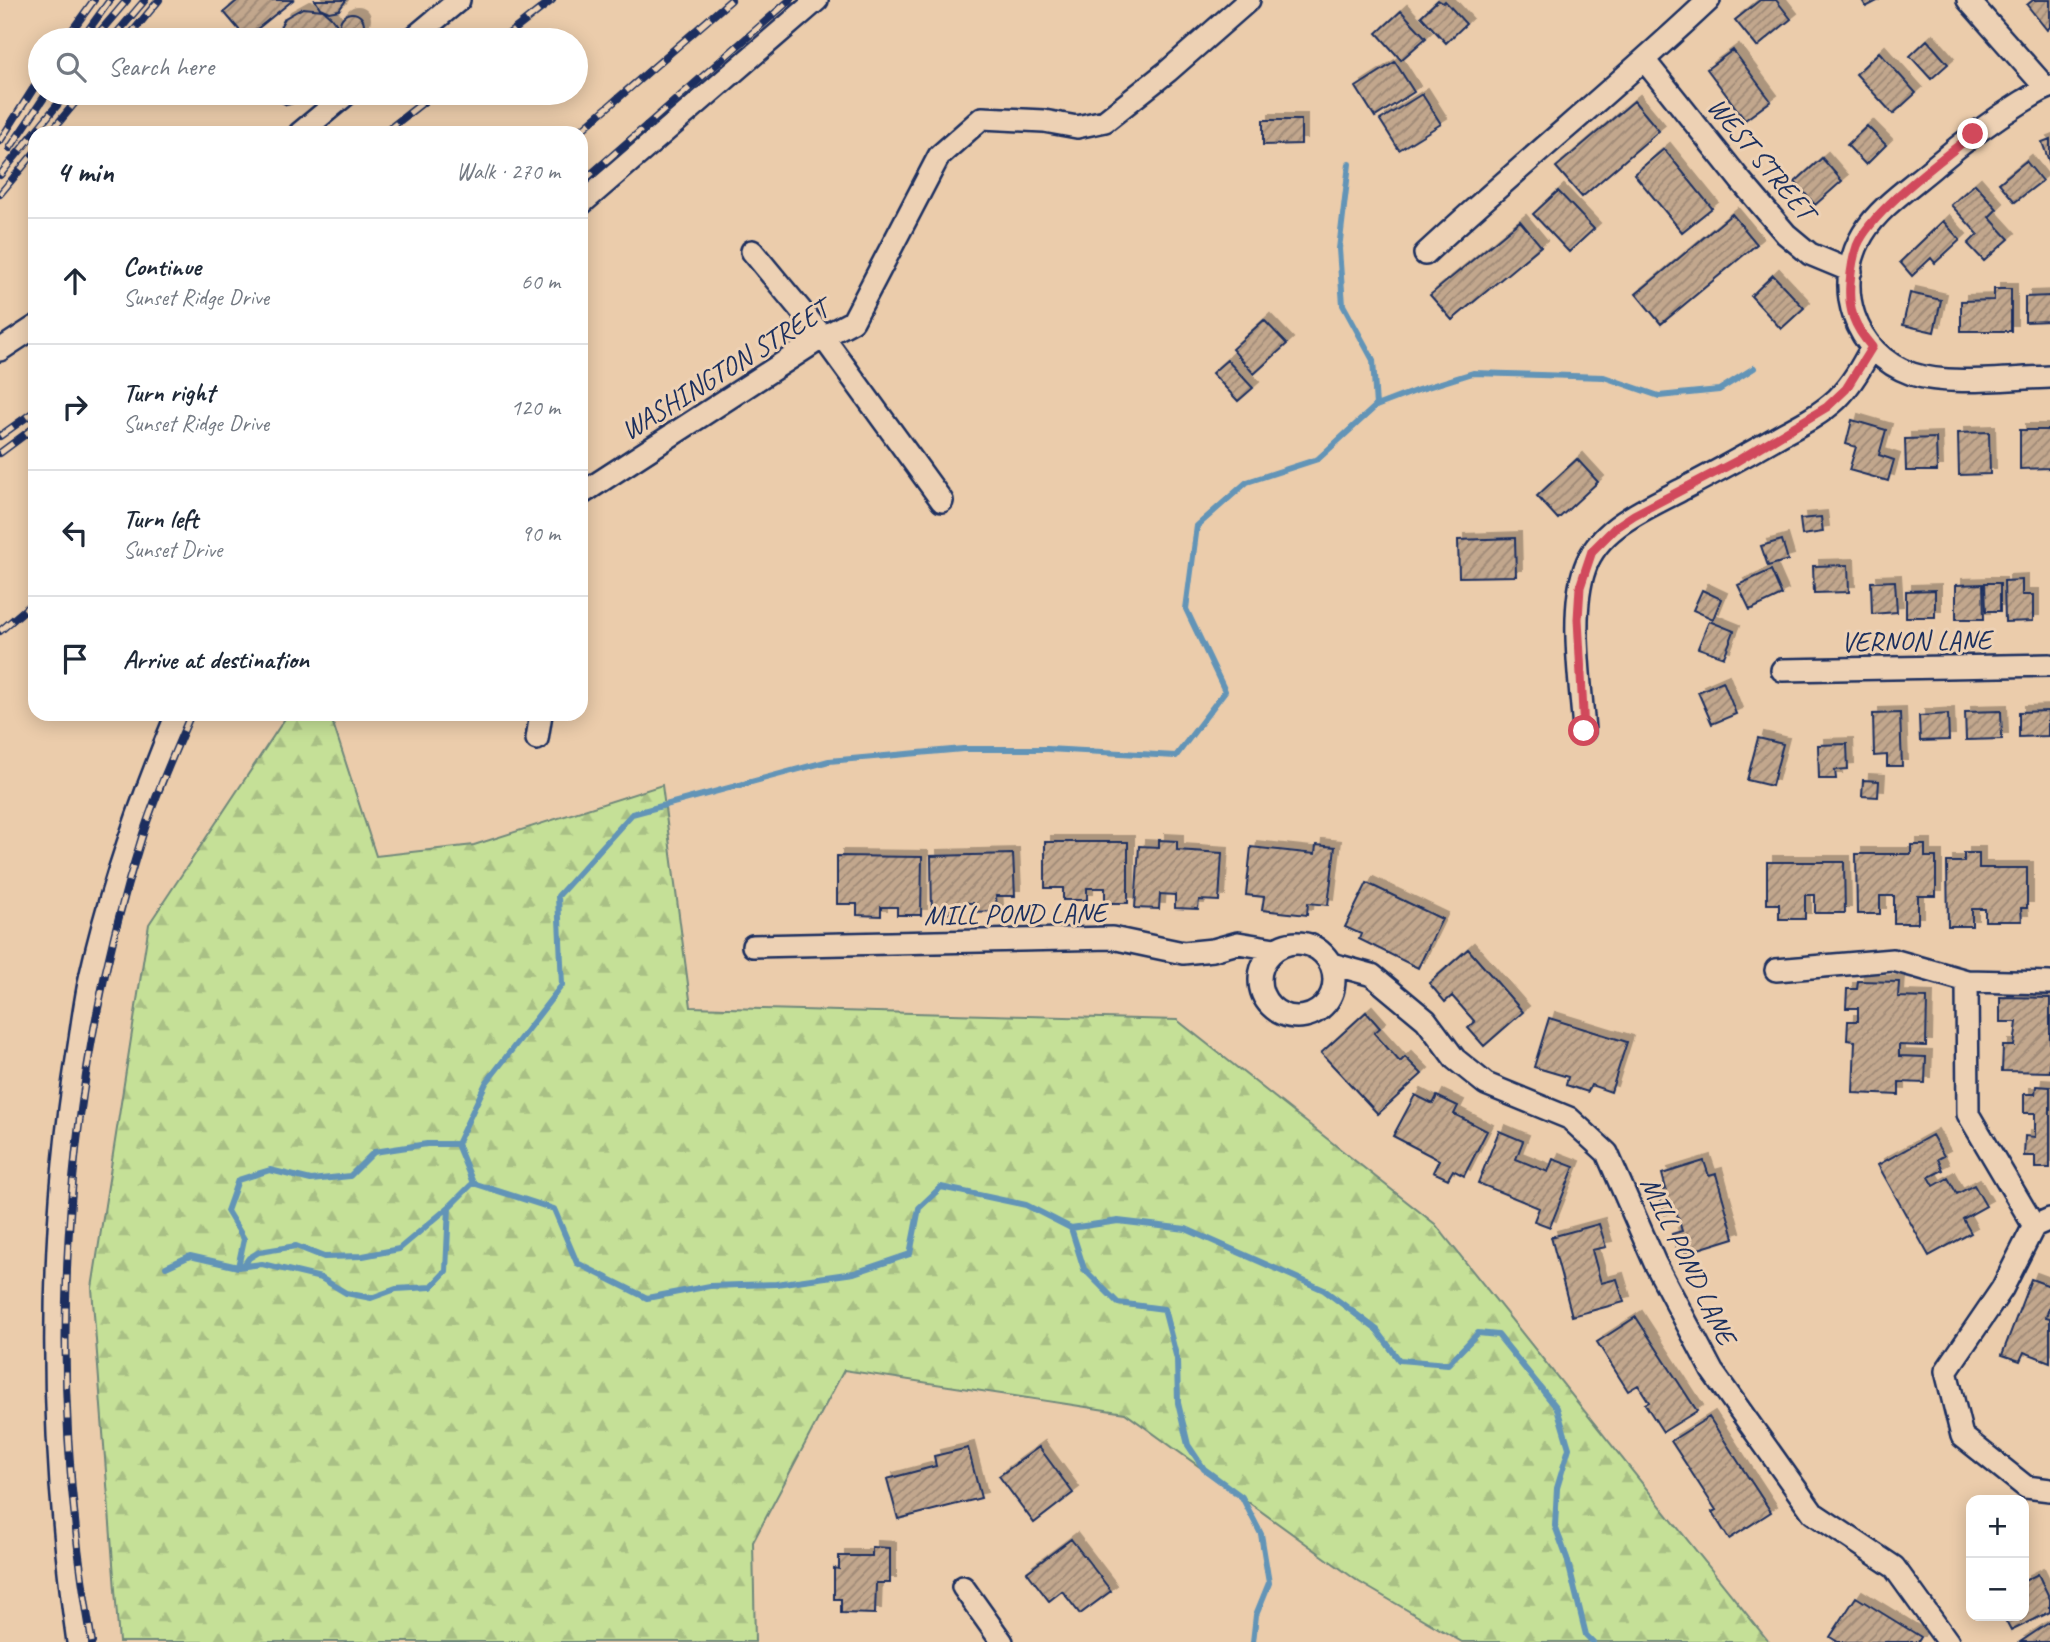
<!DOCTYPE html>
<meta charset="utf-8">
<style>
:root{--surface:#fff;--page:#f2f2f3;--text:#1f2937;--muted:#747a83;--line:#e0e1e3}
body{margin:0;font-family:Caveat,sans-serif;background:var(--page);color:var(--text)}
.controls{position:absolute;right:21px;bottom:21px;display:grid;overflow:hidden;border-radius:14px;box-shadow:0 4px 18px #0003}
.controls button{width:63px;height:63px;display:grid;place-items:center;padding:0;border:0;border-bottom:2px solid var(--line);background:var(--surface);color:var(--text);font:35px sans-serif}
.stop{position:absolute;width:21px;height:21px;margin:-16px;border:5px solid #d1495b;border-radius:50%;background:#fff}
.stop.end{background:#d1495b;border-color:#fff;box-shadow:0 2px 7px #0008}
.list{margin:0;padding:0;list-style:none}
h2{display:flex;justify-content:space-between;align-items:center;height:91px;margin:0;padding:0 28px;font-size:30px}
h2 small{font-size:23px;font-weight:400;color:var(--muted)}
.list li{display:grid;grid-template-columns:46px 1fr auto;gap:21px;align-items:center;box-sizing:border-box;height:126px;padding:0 28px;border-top:2px solid var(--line)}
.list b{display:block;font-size:26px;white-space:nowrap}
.list p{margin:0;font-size:23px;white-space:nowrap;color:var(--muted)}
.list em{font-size:23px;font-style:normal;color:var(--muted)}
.icon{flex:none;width:38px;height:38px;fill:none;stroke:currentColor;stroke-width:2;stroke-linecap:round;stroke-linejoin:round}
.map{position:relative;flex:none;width:2050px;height:1642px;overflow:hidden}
.search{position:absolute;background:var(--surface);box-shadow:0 4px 18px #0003;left:28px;top:28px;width:560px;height:77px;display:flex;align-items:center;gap:18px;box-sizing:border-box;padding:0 24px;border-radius:38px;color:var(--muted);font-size:26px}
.panel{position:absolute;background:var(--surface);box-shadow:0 4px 18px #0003;left:28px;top:126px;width:560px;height:595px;border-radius:21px}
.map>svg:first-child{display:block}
</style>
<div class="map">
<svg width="2050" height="1642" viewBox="0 0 2050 1642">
<defs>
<pattern id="forest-firs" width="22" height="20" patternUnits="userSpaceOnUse" patternTransform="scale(1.75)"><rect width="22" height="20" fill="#c5e097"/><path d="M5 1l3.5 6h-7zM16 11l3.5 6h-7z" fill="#a9c085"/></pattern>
<pattern id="building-hatch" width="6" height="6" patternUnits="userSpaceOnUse" patternTransform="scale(1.75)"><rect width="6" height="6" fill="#c2a78d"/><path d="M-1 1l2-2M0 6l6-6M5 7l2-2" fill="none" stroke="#9d8876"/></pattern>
<filter id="shadow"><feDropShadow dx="6" dy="-6" stdDeviation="0" flood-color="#0004"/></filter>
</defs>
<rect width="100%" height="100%" fill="#ebccab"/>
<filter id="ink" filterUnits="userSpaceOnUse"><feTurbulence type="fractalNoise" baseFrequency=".0143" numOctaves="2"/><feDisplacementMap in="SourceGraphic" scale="14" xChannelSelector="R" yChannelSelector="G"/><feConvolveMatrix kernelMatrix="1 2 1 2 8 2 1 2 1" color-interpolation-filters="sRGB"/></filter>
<g filter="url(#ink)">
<path fill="url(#forest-firs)" stroke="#70887a" stroke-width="2" d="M288,714H330L376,856L474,845L662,785L691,1007L1177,1020L1435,1224L1769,1642H1462L1359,1582L1125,1413L844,1370L753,1542L755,1642H119L92,1288L149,924Z"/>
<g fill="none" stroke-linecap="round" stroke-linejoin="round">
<path stroke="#6294b7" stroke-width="6" d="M1376,406L1418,390L1473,373L1604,377L1659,396L1719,390L1754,368
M457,1144L486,1083L562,985L558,896L632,814L829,761L963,749H1047L1176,756L1225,691L1186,609L1197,526L1247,482L1318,459L1376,406L1373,360L1343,305L1339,249L1349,164
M1071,1228L1084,1269L1118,1303L1164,1309L1177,1359L1178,1403L1188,1445L1204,1469L1242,1497L1261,1534L1269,1583L1256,1615L1253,1642
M244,1265L249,1258L259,1252L296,1246L324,1257L363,1256L399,1249L449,1207
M166,1267L190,1256L238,1267L244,1239L227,1211L238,1180L270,1170L311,1180L350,1176L374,1152L427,1144H457L473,1183L554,1209L577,1263L647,1298L710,1286L776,1284L854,1273L910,1254L919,1208L941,1187L1026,1205L1071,1228L1118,1221L1186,1229L1324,1290L1377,1330L1399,1360L1448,1364L1478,1333L1498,1335L1557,1408L1569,1448L1557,1488L1555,1526L1567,1558L1586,1635L1593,1642
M238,1267L262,1264L321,1278L346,1293L371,1298L396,1289L431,1287L446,1271L449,1207L473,1183"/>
</g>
<path fill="url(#building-hatch)" stroke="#1b2f5e" stroke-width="2" filter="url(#shadow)" d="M238,0H293L246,38L224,12Z
M315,0H346L339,10L329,12L320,8Z
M1438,0L1443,3L1445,1L1466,24L1446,43L1421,16Z
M1760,0H1776L1791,19L1757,47L1735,20Z
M1862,0H1879L1866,7Z
M2033,0H2050V27L2047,30L2027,5Z
M303,8L323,10L331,17L337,25L340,40H278L280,27L285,18Z
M1401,11L1426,38L1401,60L1377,33Z
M340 25a12 12 0 1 1 24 0a12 12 0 1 1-24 0Z
M1927,40L1948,64L1931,79L1910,56Z
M1733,50L1771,101L1745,120L1707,69Z
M1879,52L1916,93L1893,114L1856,74Z
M1395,62L1414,92L1375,117L1356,87Z
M272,93H303L297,102L287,105L277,100Z
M1422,94L1441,124L1399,150L1380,120Z
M1634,101L1659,131L1582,197L1556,167Z
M1263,120H1301V144L1263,145Z
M1867,126L1886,145L1866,165L1847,145Z
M2050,139V164L2042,142Z
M1664,149L1712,208L1682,232L1634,174Z
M1822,158L1842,181L1815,205L1795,182Z
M2026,161L2042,181L2015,202L1999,183Z
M1975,184L1997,209L1989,217L2009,239L1984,261L1968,244L1978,234L1951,205Z
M1558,191L1594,229L1569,252L1533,214Z
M1732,214L1757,244L1661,324L1636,294Z
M1520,221L1541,246L1452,320L1430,295Z
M1943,221L1960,240L1935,263L1931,258L1912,276L1900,262Z
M1773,275L1804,308L1781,329L1751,296Z
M1994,289H2011V331H1961V301L1994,300Z
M1910,293L1941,300L1934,332L1903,325Z
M2050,296V321L2025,322V297Z
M1264,320L1287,344L1254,374L1232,349Z
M1227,360L1253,388L1238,401L1212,373Z
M1852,420L1886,430L1879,455L1894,460L1888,481L1849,470L1856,447L1846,444Z
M2020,430H2050V468L2020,469Z
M1989,432L1990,474L1959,475L1958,433Z
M1936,438L1937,471H1906L1905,439Z
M1577,459L1598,482L1558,519L1537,496Z
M1821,517L1823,532L1802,535L1800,519Z
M1515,538L1516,576L1459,577L1458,540Z
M1782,540L1788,560L1768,566L1761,546Z
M1848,565L1849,592L1814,593L1813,566Z
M1771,570L1782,595L1750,610L1738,585Z
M2022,580V595H2033V621L2005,622L2004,581Z
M1895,581L1897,612L1872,614L1871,582Z
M1985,583H2000V611H1986Z
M1983,584L1984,619H1956V585Z
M1702,590L1721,599L1713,619L1693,610Z
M1935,590V617H1906V591Z
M1709,621L1734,631L1724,657L1698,648Z
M1723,681L1736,714L1712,724L1698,692Z
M2001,711L2002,739L1966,740L1965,712Z
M2048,711V736L2019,737V712Z
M1900,713L1902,766H1887V755L1874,756L1873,714Z
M1948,714L1949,740L1920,741L1919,716Z
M1758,738L1783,744L1772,786L1747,780Z
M1847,744L1848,769L1835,770L1836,779H1819L1818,745Z
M1863,780L1879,781L1878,797L1862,796Z
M1159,840L1177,841V850L1222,853L1219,901L1199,900L1198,909L1175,908V895L1160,894L1159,909L1135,908L1139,846L1159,847Z
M1045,842H1128V903H1105V888H1087V900H1063V888H1045Z
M1316,845L1335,847L1328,905L1308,903L1307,915L1262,910L1264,897L1246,895L1251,847L1315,854Z
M1911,845H1925V857H1936V896H1918V923H1894V896H1880V914H1857L1856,854H1911Z
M1964,853H1979V868H2027V908H2021L2022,921H1985V909H1972V926H1948L1947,862H1964Z
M1013,854L1015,896H996L997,911L973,912V903H956V913L932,914L931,856Z
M837,856L922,857L921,915H897V907H881V916L857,915V904H837Z
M1767,862H1844L1845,913H1815V895H1805V919H1779V904H1767Z
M1367,883L1442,919L1418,968L1359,939L1361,934L1345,927Z
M1468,949L1523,1012L1484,1046L1468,1028L1475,1022L1452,996L1445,1002L1429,983Z
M1858,981L1899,982L1898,997L1927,998L1926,1046L1899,1045V1056L1926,1057L1925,1083L1899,1082V1095L1853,1093L1855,1041L1847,1040L1848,1021H1858V1008H1846L1847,989H1857Z
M2000,997L2050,998V1072L2002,1071L2003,1046H2014L2017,1022H2000Z
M1366,1012L1380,1028L1374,1033L1400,1062L1405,1057L1422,1074L1378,1114L1321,1053Z
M1549,1018L1627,1042L1611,1092L1591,1085L1588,1092L1566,1085L1568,1077L1534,1067Z
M2036,1086L2050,1087V1168H2035V1156H2024L2025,1136L2035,1137V1113H2024V1094H2035Z
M1415,1095L1433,1104L1437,1096L1458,1106L1454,1114L1487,1131L1464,1176L1453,1170L1448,1179L1433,1172L1439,1160L1393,1136Z
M1499,1131L1523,1141L1516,1159L1548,1172L1553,1159L1574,1167L1550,1227L1534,1221L1539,1208L1478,1183Z
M1932,1135L1944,1156L1938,1159L1943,1170L1929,1177L1934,1186L1948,1178L1957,1194L1974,1185L1986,1206L1963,1219L1971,1233L1929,1256L1878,1165Z
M1704,1161L1709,1176L1716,1174L1734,1238L1679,1255L1672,1234L1682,1231L1676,1211L1665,1214L1658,1191L1666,1189L1662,1174Z
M1599,1224L1606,1247L1592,1250L1601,1283L1617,1279L1624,1302L1572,1316L1551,1237Z
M2031,1279L2050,1286V1305L2046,1317L2050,1318V1362L2024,1352L2020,1361L2002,1355Z
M1636,1317L1697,1411L1663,1432L1645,1404L1649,1402L1638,1385L1628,1391L1597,1342Z
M1709,1417L1771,1512L1729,1539L1712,1512L1716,1510L1671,1441Z
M1039,1447L1073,1493L1034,1523L999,1476Z
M968,1448L981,1498L898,1519L887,1479L936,1466L934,1456Z
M1071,1539L1111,1591L1080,1614L1062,1591L1049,1601L1027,1572Z
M872,1547L890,1548V1583H876L875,1614L841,1613V1599H834V1568L839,1569V1556H872Z
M2038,1574L2050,1599V1612L2011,1631L2003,1616H2024V1581Z
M1856,1597L1921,1637L1918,1642H1838L1830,1637Z
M2050,1622V1642H2020Z"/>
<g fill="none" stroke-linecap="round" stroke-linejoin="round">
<defs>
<path id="minor" d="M1968,0L2046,88
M411,40L459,0
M1645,61L1740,180L1786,234L1810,254L1851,271
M2050,87C2040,90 2031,97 2022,102C1991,121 1964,141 1936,165C1912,186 1880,206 1863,234C1832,286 1854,354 1912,374C1949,386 2010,378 2050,377
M300,133L348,93
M581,204L817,0
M752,251L823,337L942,501
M1425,254C1518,167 1617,87 1709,0
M0,350L35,327
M581,494L823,337L853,321L939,156L982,118L1044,121L1077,127L1105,121L1168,71L1249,0
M1782,670L2050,665
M1584,731C1581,685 1569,612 1585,568C1599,527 1646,509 1681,490C1716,472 1750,453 1783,434C1802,424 1821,414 1837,399C1852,384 1862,366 1872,347
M537,739L541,714
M1260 980a37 37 0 1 1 74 0a37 37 0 1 1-74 0Z
M753,946L1112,938L1183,953L1213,950L1238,943L1275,949
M1332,964L1372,975L1426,1020L1455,1059L1486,1084L1569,1118L1607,1153L1655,1263L1712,1371L1813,1513L1894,1567L1948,1642
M1776,970L1893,960L1967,981L2050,983
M1967,981L1968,1114L2034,1226
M2050,1219L2034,1226L2002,1289L1946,1371L1962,1436L2026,1487L2050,1490
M963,1587L1002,1642
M78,1642C50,1447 47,1248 78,1053C82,1027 85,1000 91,974C111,885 142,798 177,714"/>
</defs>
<use href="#minor" stroke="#1b2f5e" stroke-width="26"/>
<use href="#minor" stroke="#edd1b4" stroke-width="21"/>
<defs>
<path id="rail" d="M65,40L94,0
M81,40L110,0
M93,40L127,0
M111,40L145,0
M126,40L159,0
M501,40L552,0
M50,133L83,93
M384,133L435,93
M578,133L731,0
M0,141L40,78
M10,148L47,93
M0,175L67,93
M581,183L790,0
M0,194L35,152
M0,436L35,411
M0,453L35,427
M0,631L35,601
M92,1642C45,1376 60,1095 142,837C155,795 174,754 191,714"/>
</defs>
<use href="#rail" stroke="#1b2f5e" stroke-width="8"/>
<use href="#rail" stroke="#edd1b4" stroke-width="5" stroke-dasharray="16" stroke-linecap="butt"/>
</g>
</g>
<g fill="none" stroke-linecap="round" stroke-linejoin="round" filter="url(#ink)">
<path stroke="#d1495b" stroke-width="9" d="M1584,731L1578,619L1580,587L1592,551L1616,527L1634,515L1737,461L1827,407L1846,389L1872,347C1854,326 1848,311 1850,283C1851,271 1853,257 1857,246C1871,211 1943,159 1973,134"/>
</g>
<g text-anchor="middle" stroke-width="6" stroke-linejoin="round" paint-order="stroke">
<g font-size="28" fill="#1b2f5e" stroke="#edd1b4">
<text transform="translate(1762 158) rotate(50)" y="10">WEST STREET</text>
<text transform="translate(724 369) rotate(-32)" y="10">WASHINGTON STREET</text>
<text transform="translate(1916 640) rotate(-1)" y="10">VERNON LANE</text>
<text transform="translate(1015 913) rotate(-1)" y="10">MILL POND LANE</text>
<text transform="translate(1689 1260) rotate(64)" y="10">MILL POND LANE</text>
</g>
</g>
</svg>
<div class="controls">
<button>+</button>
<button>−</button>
</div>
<div class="stop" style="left:1584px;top:731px"></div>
<div class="stop end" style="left:1973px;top:134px"></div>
<div class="search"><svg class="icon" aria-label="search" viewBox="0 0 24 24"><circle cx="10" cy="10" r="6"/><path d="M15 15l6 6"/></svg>Search here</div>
<section class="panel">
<h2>4 min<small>Walk · 270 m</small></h2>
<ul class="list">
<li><svg class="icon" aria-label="ahead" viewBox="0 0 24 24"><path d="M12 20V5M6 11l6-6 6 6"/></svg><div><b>Continue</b><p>Sunset Ridge Drive</p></div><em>60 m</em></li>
<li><svg class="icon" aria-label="right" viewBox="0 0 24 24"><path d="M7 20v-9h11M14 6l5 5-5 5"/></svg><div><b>Turn right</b><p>Sunset Ridge Drive</p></div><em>120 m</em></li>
<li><svg class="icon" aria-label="left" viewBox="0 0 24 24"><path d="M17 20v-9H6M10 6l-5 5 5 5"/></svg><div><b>Turn left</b><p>Sunset Drive</p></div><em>90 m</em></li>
<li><svg class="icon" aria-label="arrive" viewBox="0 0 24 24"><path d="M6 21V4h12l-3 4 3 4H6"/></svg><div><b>Arrive at destination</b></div></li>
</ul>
</section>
</div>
